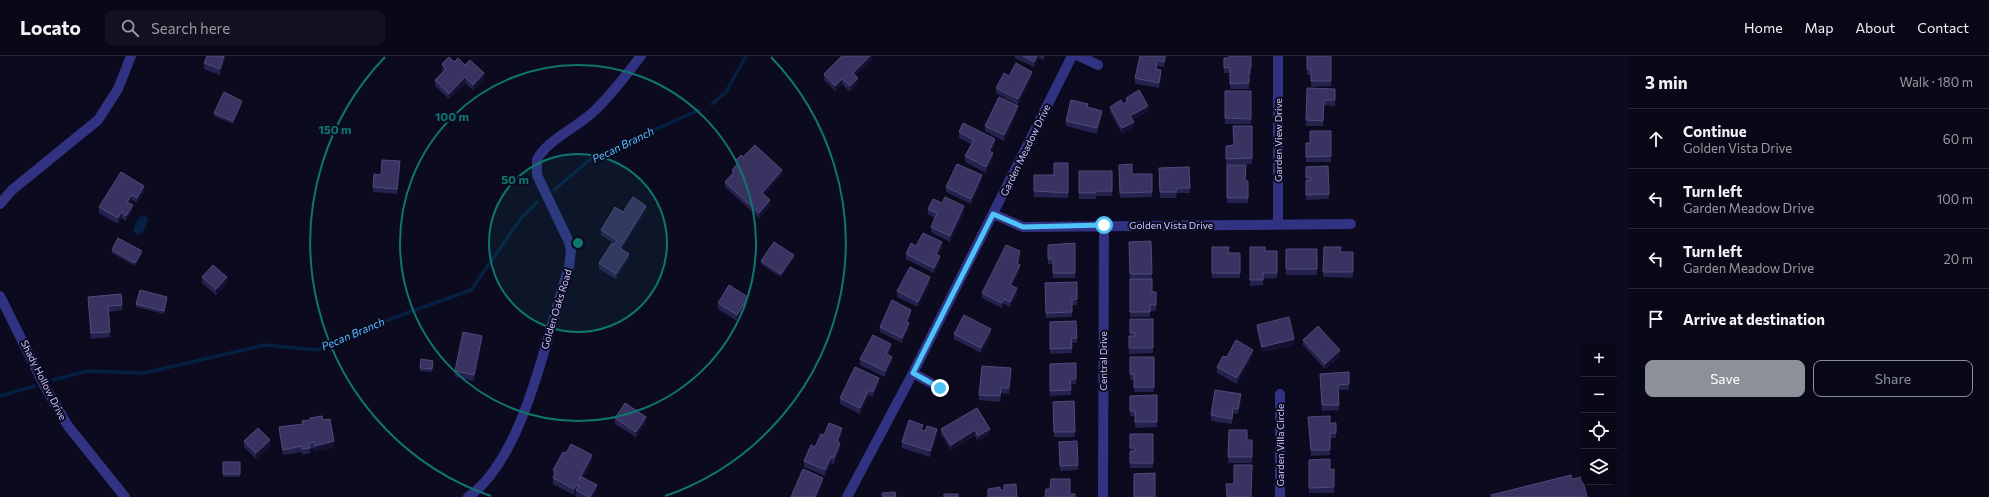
<!DOCTYPE html>
<meta charset="utf-8">
<style>
:root{--surface:#090817;--page:#121120;--text:#f1f3f6;--muted:#999aa1;--line:#292936;--accent:#8c9099}
body{margin:0;font-family:Commissioner,sans-serif;background:var(--page);color:var(--text)}
.controls{position:absolute;right:12px;bottom:12px;display:grid;overflow:hidden;border-radius:8px;box-shadow:0 4px 16px #0002}
.controls button{width:36px;height:36px;display:grid;place-items:center;padding:0;border:0;border-bottom:1px solid var(--line);background:var(--surface);color:var(--text);font:20px sans-serif}
.stop{position:absolute;width:12px;height:12px;margin:-9px;border:3px solid #4fc3f7;border-radius:50%;background:#fff}
.stop.end{background:#4fc3f7;border-color:#fff;box-shadow:0 1px 4px #0008}
.list{margin:0;padding:0;list-style:none}
h2{display:flex;justify-content:space-between;align-items:center;height:52px;margin:0;padding:0 16px;font-size:17px}
h2 small{font-size:13px;font-weight:400;color:var(--muted)}
.list li{display:grid;grid-template-columns:26px 1fr auto;gap:12px;align-items:center;box-sizing:border-box;height:60px;padding:0 16px;border-top:1px solid var(--line)}
.list b{display:block;font-size:15px;white-space:nowrap}
.list p{margin:0;font-size:13px;white-space:nowrap;color:var(--muted)}
.list em{font-size:13px;font-style:normal;color:var(--muted)}
.actions{display:flex;gap:8px;padding:12px 16px}
.actions a{flex:1;padding:9px 0;border:1px solid var(--accent);border-radius:8px;text-align:center;font-size:14px;color:var(--accent)}
.actions .main{background:var(--accent);color:#fff}
.icon{flex:none;width:22px;height:22px;fill:none;stroke:currentColor;stroke-width:2;stroke-linecap:round;stroke-linejoin:round}
.map{position:relative;flex:none;width:1629px;height:441px;overflow:hidden}
header{display:flex;align-items:center;gap:24px;box-sizing:border-box;height:56px;padding:0 20px;background:var(--surface);border-bottom:1px solid var(--line)}
header strong{font-size:19px}
nav{display:flex;gap:22px;margin-inline-start:auto;font-size:14px}
.search{width:280px;height:36px;background:var(--page);display:flex;align-items:center;gap:10px;box-sizing:border-box;padding:0 14px;border-radius:8px;color:var(--muted);font-size:15px}
main{display:flex}
aside{flex:1;background:var(--surface)}
.map>svg:first-child{display:block}
</style>
<header>
<strong>Locato</strong>
<div class="search"><svg class="icon" aria-label="search" viewBox="0 0 24 24"><circle cx="10" cy="10" r="6"/><path d="M15 15l6 6"/></svg>Search here</div>
<nav><a>Home</a><a>Map</a><a>About</a><a>Contact</a></nav>
</header>
<main>
<div class="map">
<svg width="1629" height="441" viewBox="0 0 1629 441">
<rect width="100%" height="100%" fill="#0c0a1f"/>
<path fill="#062042" d="M144,159L148,163C149,167 142,178 138,180L133,175L137,164L140,163L139,161Z"/>
<g fill="none" stroke-linecap="round" stroke-linejoin="round">
<path stroke="#062042" stroke-width="3.5" d="M712,48L726,36L746,0
M554,134L593,101L699,54
M53,324L87,315L144,317L265,289L317,294L393,262L471,234L522,161L537,146
M0,340L34,330"/>
<path stroke="#313382" stroke-width="10" d="M1079,0L1098,9
M1278,0V168
M0,148L12,134L98,64L118,33L131,0
M993,158L1023,171L1351,168
M0,240L44,329L68,370L125,441
M913,317L940,332
M468,441C525,402 547,276 569,211L571,194L569,186L537,119V104C544,87 576,71 591,58C610,41 625,20 641,0
M847,441L913,317L1072,0
M1103,441L1104,169
M1280,441V338"/>
</g>
<path fill="#26224e" d="M226,0L220,19L204,13V7Z
M872,0V4L855,20L858,28L850,36L842,28L835,35L824,24V18Z
M1015,0H1045L1043,4L1039,2L1034,11L1015,2Z
M1140,0H1167L1164,11L1157,10V13L1161,20L1159,32L1135,28V22Z
M1251,0V18H1249V33H1230V17H1224V2Z
M1307,0H1331V30L1311,31V19H1307Z
M454,6L465,9L484,23L473,34L465,27L449,43L435,30V24L444,16L442,14V8Z
M1009,20L1032,21L1018,49L996,37V32Z
M1307,32L1335,33V50L1324,49L1323,70H1306Z
M1225,35H1251V68H1225Z
M1126,42L1148,55L1132,64L1134,71L1122,77L1110,56V51L1123,48L1126,46Z
M242,48L233,68L214,60V57Z
M1088,52L1102,60L1097,78L1066,70V65Z
M1018,55L1004,85L985,75V70Z
M1252,70V108L1226,109V90L1234,89Z
M1331,75V106H1306V87H1310Z
M959,76L995,89L991,96L993,103L986,117L965,106V100L971,88L959,82Z
M743,101L782,119L764,139L770,150L759,162L725,131V126L732,118V114L736,109V104Z
M1068,107V142L1034,141V119H1054Z
M1119,109L1132,118H1152V141L1120,142Z
M1227,109L1246,125H1248V147H1227Z
M1328,110L1329,143L1306,144V111Z
M400,111L397,138L373,136V131L381,119Z
M1189,111L1190,137H1177L1176,142H1160L1159,112Z
M1079,115H1112V140H1096V143H1079Z
M121,116L144,136L137,147L132,144L130,147L133,154L126,165L121,162L118,168L99,157V151Z
M982,125L971,148L946,136V131Z
M942,147L964,156L950,186L931,176V171L935,162L928,158V153Z
M646,155L622,193L629,203L616,223L599,213V207L615,188L601,179V174L623,156Z
M1151,185L1152,236L1156,242V255H1150V261H1130V223L1129,186Z
M1075,187V222H1053V208H1048V189Z
M916,190L942,192L938,199L940,205L934,217L906,203V198Z
M1212,191L1229,197H1240V222H1212Z
M1250,191L1265,195H1277V222L1263,223V229L1250,230Z
M1324,191L1341,196H1353V222L1323,221Z
M1286,193H1317V219H1286Z
M112,194L142,198L135,210L112,197Z
M1020,201L1018,208L1020,214L1012,230L1017,238L1010,251L1004,248L1002,252L982,242V237Z
M794,202L781,221L761,208V205Z
M202,221L227,227L216,239L202,227Z
M1077,226V249H1072V261L1046,262L1045,227Z
M930,227L918,251L897,241V235Z
M88,241L122,249V254L109,256L110,281L91,283Z
M167,243L164,258L136,251V248Z
M718,247H748L737,265L718,253Z
M911,259L908,267L909,272L902,287L880,276V271Z
M1130,263H1153V297L1129,298Z
M1076,265L1077,287H1072V297L1050,298V266Z
M1257,269L1294,289L1262,296L1257,274Z
M954,278L991,279L981,297L954,283Z
M1303,284L1340,300L1325,313L1303,289Z
M482,285L474,325L455,321V315Z
M891,293L888,299L892,306L885,321L860,309V303Z
M1253,299L1237,328L1217,317V311Z
M1130,301H1154V336H1134V324H1130Z
M1076,307V328L1070,329L1071,339L1050,340V308Z
M433,308L432,316L420,315V312Z
M1349,316V334H1339V354L1322,355L1320,318Z
M1011,318L1009,338L1001,337L1000,346L979,344V339Z
M879,328L873,341L869,339L860,358L840,348V342Z
M1157,339V371L1135,372V360H1130V340Z
M1241,344L1238,358L1233,357L1232,368L1211,365V359Z
M1074,345L1075,381H1054L1053,346Z
M977,352L990,378L978,385L975,380L951,394L941,378V373Z
M1308,361L1330,367H1336V382H1330V399L1311,400Z
M310,362L323,364L334,391L315,396L314,392L310,393V397L302,399V396L283,399L279,377V371L302,368V365L310,364Z
M615,362L646,366L636,381L615,368Z
M1229,374L1247,384H1252V407H1228Z
M923,375L937,379L930,401L902,392V386Z
M842,378L839,386L840,392L834,408L831,407L825,420L804,411V405L824,379Z
M1130,378H1153V412H1130Z
M244,385L270,389L256,403L244,391Z
M1059,386L1078,409V414L1060,415Z
M566,397L592,405L583,422L597,434L593,441H578L576,440V435L574,439L553,428V422L554,420H553V414Z
M1309,404L1330,414L1334,413V437H1309Z
M223,406H240V421H223Z"/>
<path fill="#141133" d="M224,0H226L220,19V13Z
M870,0H872V4L853,22V17Z
M1037,0H1039V2L1034,11V6Z
M1165,0H1167L1164,11V6Z
M1161,14V20L1159,32V27Z
M1032,16V21L1018,49V43Z
M484,17V23L473,34V29Z
M465,21V27L449,43V38Z
M858,22V28L850,36V30Z
M842,23V28L835,35V30Z
M242,45V48L233,68V65Z
M1018,50V55L1004,85V79Z
M1148,50V55L1130,65V60Z
M1102,55V60L1097,78V72Z
M1134,66V71L1122,77V72Z
M995,83V89L989,100V95Z
M993,97V103L986,117V111Z
M400,105V111L397,138V133Z
M782,114V119L762,142V137Z
M982,119V125L971,148V143Z
M144,130V136L137,147V142Z
M132,139V144L127,151V146Z
M770,144V150L759,162V157Z
M133,149V154L126,165V160Z
M646,150V155L620,197V192Z
M964,150V156L950,186V180Z
M121,156V162L118,168V162Z
M942,186V192L936,203V198Z
M142,195V198L135,210V207Z
M1020,195V201L1017,213V207Z
M629,198V203L616,223V218Z
M794,199V202L781,221V218Z
M940,200V205L934,217V212Z
M1020,209V214L1010,234V229Z
M227,221V227L216,239V233Z
M930,221V227L918,251V246Z
M1017,232V238L1010,251V246Z
M167,241V243L164,258V255Z
M748,241V247L737,265V259Z
M1004,243V248L1002,252V247Z
M911,254V259L906,271V266Z
M909,267V272L902,287V282Z
M991,273V279L981,297V292Z
M482,280V285L474,325V319Z
M1294,283V289L1262,296V291Z
M891,288V293L886,303V298Z
M1253,294V299L1237,328V322Z
M1340,294V300L1325,313V308Z
M892,301V306L885,321V315Z
M879,322V328L873,341V336Z
M869,334V339L860,358V352Z
M1241,338V344L1238,358V353Z
M646,361V366L636,381V376Z
M842,372V378L837,391V385Z
M937,373V379L930,401V395Z
M990,373V378L978,385V380Z
M975,374V380L951,394V389Z
M270,384V389L256,403V397Z
M334,385V391L315,396V390Z
M840,387V392L834,408V402Z
M592,399V405L579,430V424Z
M831,401V407L825,420V414Z
M823,422V428L817,441H815Z
M577,429V434L574,439V433Z
M597,429V434L593,441H590Z"/>
<path fill="#383361" stroke="#4f4b7a" d="M207,0H224L220,13L204,7Z
M842,0H870L853,17L858,22L850,30L842,23L835,30L824,18Z
M1023,0H1037L1034,6Z
M1140,0H1165L1164,6L1157,4L1156,13L1161,14L1159,27L1135,22Z
M1229,0H1251V12L1249,13V27L1230,28V11L1224,12V2H1229Z
M1307,0H1331V25H1311V13H1307Z
M449,1L454,6L458,2L465,9L470,4L484,17L473,29L465,21L449,38L435,24L446,13L442,8Z
M1016,7L1032,16L1018,43L996,32L1004,17L1009,20Z
M1307,32L1335,33V44H1324L1323,65L1306,64Z
M1139,34L1148,50L1130,60L1134,66L1122,72L1110,51L1121,44L1123,48L1128,45L1126,42Z
M1225,35H1251V63L1225,62Z
M224,36L242,45L233,65L214,57Z
M999,41L1018,50L1004,79L985,70Z
M1071,44L1088,48L1087,51L1102,55L1097,72L1066,65Z
M963,67L995,83L989,95L993,97L986,111L965,100L974,84L959,76Z
M1233,70H1252V102L1226,103V90L1234,89Z
M1310,75H1331V100L1306,101V87H1310Z
M755,89L782,114L762,137L770,144L759,157L725,126L734,116L732,114L738,107L736,104L741,99L743,101Z
M382,104L400,105L397,133L373,131L374,118L381,119Z
M1054,107H1068V137L1034,135V119H1054Z
M957,108L982,119L971,143L946,131Z
M1132,108V118H1152V136L1120,137L1119,109Z
M1227,109H1246L1245,125H1248V142H1227Z
M1328,110L1329,138L1306,139V125L1311,124V121L1306,122V111Z
M1189,111L1190,132H1177L1176,136H1160L1159,112Z
M1079,115H1112V135H1096V137H1079Z
M121,116L144,130L137,142L132,139L127,146L133,149L126,160L121,156L118,162L99,151Z
M633,141L646,150L620,192L629,198L616,218L599,207L612,187L614,189L617,184L601,174L615,151L623,156Z
M945,141L964,150L950,180L931,171L937,157L928,153L933,143L942,147Z
M923,177L942,186L936,198L940,200L934,212L906,198L911,187L916,190Z
M118,182L142,195L135,207L112,194Z
M1151,185L1152,218H1130L1129,186Z
M774,186L794,199L781,218L761,205Z
M1075,187V217H1053V203H1048V189Z
M1006,189L1020,195L1017,207L1020,209L1010,229L1017,232L1010,246L1004,243L1002,247L982,237Z
M1212,191H1229L1228,197H1240V217H1212Z
M1250,191H1265V195H1277V217H1263V224H1250Z
M1324,191H1341L1340,196H1353V216H1323Z
M1286,193H1317V213H1286Z
M213,209L227,221L216,233L202,221Z
M910,211L930,221L918,246L897,235Z
M1130,223H1152V236H1156V249H1150V256H1130Z
M1077,226V243L1072,244V256L1046,257L1045,227Z
M729,229L748,241L737,259L718,247Z
M140,234L167,241L164,255L136,248Z
M121,238L122,249L108,250L110,276L91,277L88,241Z
M892,244L911,254L906,266L909,267L902,282L880,271Z
M964,259L991,273L981,292L954,278Z
M1289,261L1294,283L1262,291L1257,269Z
M1130,263H1153V292H1129V280H1135V277H1130Z
M1076,265L1077,282H1071L1072,292L1050,293V266Z
M1318,270L1340,294L1325,308L1303,284Z
M463,276L482,280L474,319L455,315Z
M873,279L891,288L886,298L892,301L885,315L860,303Z
M1236,284L1253,294L1237,322L1217,311L1223,300L1227,301Z
M1130,301H1154V331H1134V318H1130Z
M421,303L433,305L432,313L420,312Z
M1076,307V323H1070L1071,334L1050,335V308Z
M982,310L1011,312L1009,332H1001L1000,340L979,339Z
M855,311L879,322L873,336L869,334L860,352L840,342Z
M1349,316V328L1338,329L1339,349H1322L1320,318Z
M1215,334L1241,338L1238,353L1233,352L1232,363L1211,359Z
M1157,339V366H1135V355H1130V340Z
M1074,345L1075,376H1054L1053,346Z
M625,347L646,361L636,376L615,362Z
M977,352L990,373L978,380L975,374L951,389L941,373Z
M322,360L323,364L330,363L334,385L315,390L314,386L309,387L310,392L302,393V390L283,394L279,371L303,368L302,365L310,364V362Z
M1330,360V367H1336V377H1330V394H1311L1308,361Z
M909,364L923,369L921,374L925,375L927,370L937,373L930,395L902,386Z
M829,367L842,372L837,385L840,387L834,402L831,401L825,414L804,405L811,389L815,391L821,378L824,379Z
M258,372L270,384L256,397L244,385Z
M1229,374H1247V384H1252V401H1228Z
M1130,378H1153V407H1130V396L1135,395V392H1130Z
M1077,385L1078,409L1060,410L1059,386Z
M571,388L592,399L579,424L582,421L597,429L590,441H589L576,434L579,430L577,429L574,433L553,422L556,416L553,414L563,396L566,397Z
M1330,403V414L1334,413V431L1309,432V404Z
M223,406H240V418H223Z
M1234,409H1252L1251,441H1227L1226,428H1234Z
M803,413L823,422L815,441H791Z
M1155,417V441H1134V418Z
M1571,419L1572,423L1582,421L1587,441H1492L1491,439Z
M1051,423H1070V438H1075V441H1045L1046,433H1050Z
M1016,428L1017,441H988V433L1000,431V434H1004V429Z
M895,436L896,441H883L882,437Z
M944,438H958V441H944Z"/>
<g fill="none" stroke-linecap="round" stroke-linejoin="round">
<path stroke="#4fc3f7" stroke-width="5" d="M940,332L913,317L993,158L1023,171L1104,169"/>
</g>
<circle cx="578" cy="187" r="89" fill="#0f766e" fill-opacity=".12"/>
<g fill="none" stroke="#0f766e" stroke-width="2">
<circle cx="578" cy="187" r="89"/>
<circle cx="578" cy="187" r="178"/>
<path d="M491 440A268 268 0 0 1 385 1M771 1A268 268 0 0 1 665 440"/>
</g>
<g text-anchor="middle" stroke-width="4" stroke-linejoin="round" paint-order="stroke">
<g font-size="10" fill="#cac8ff" stroke="#0c0a1f">
<text transform="translate(1278 84) rotate(-90)" y="4">Garden View Drive</text>
<text transform="translate(1025 94) rotate(-64)" y="4">Garden Meadow Drive</text>
<text x="1171" y="173">Golden Vista Drive</text>
<text transform="translate(556 253) rotate(-73)" y="4">Golden Oaks Road</text>
<text transform="translate(1103 305) rotate(-90)" y="4">Central Drive</text>
<text transform="translate(44 324) rotate(63)" y="4">Shady Hollow Drive</text>
<text transform="translate(1280 389) rotate(-90)" y="4">Garden Villa Circle</text>
</g>
<g font-size="11" font-style="italic" fill="#56bdff" stroke="#0c0a1f">
<text transform="translate(623 89) rotate(-26)" y="4">Pecan Branch</text>
<text transform="translate(353 278) rotate(-23)" y="4">Pecan Branch</text>
</g>
</g>
<circle cx="578" cy="187" r="6" fill="#0f766e" stroke="#0c0a1f" stroke-width="2"/>
<g font-size="12" text-anchor="middle" font-weight="bold" fill="#0f766e" stroke="#0c0a1f" stroke-width="4" stroke-linejoin="round" paint-order="stroke">
<text x="452" y="65">100 m</text>
<text x="335" y="78">150 m</text>
<text x="515" y="128">50 m</text>
</g>
</svg>
<div class="controls">
<button>+</button>
<button>−</button>
<button><svg class="icon" aria-label="locate" viewBox="0 0 24 24"><circle cx="12" cy="12" r="6"/><path d="M12 2v4M12 18v4M2 12h4M18 12h4"/></svg></button>
<button><svg class="icon" aria-label="layers" viewBox="0 0 24 24"><path d="M12 4l9 5-9 5-9-5zM3 14l9 5 9-5"/></svg></button>
</div>
<div class="stop" style="left:1104px;top:169px"></div>
<div class="stop end" style="left:940px;top:332px"></div>
</div>
<aside>
<h2>3 min<small>Walk · 180 m</small></h2>
<ul class="list">
<li><svg class="icon" aria-label="ahead" viewBox="0 0 24 24"><path d="M12 20V5M6 11l6-6 6 6"/></svg><div><b>Continue</b><p>Golden Vista Drive</p></div><em>60 m</em></li>
<li><svg class="icon" aria-label="left" viewBox="0 0 24 24"><path d="M17 20v-9H6M10 6l-5 5 5 5"/></svg><div><b>Turn left</b><p>Garden Meadow Drive</p></div><em>100 m</em></li>
<li><svg class="icon" aria-label="left" viewBox="0 0 24 24"><path d="M17 20v-9H6M10 6l-5 5 5 5"/></svg><div><b>Turn left</b><p>Garden Meadow Drive</p></div><em>20 m</em></li>
<li><svg class="icon" aria-label="arrive" viewBox="0 0 24 24"><path d="M6 21V4h12l-3 4 3 4H6"/></svg><div><b>Arrive at destination</b></div></li>
</ul>
<div class="actions"><a class="main">Save</a><a>Share</a></div>
</aside>
</main>
